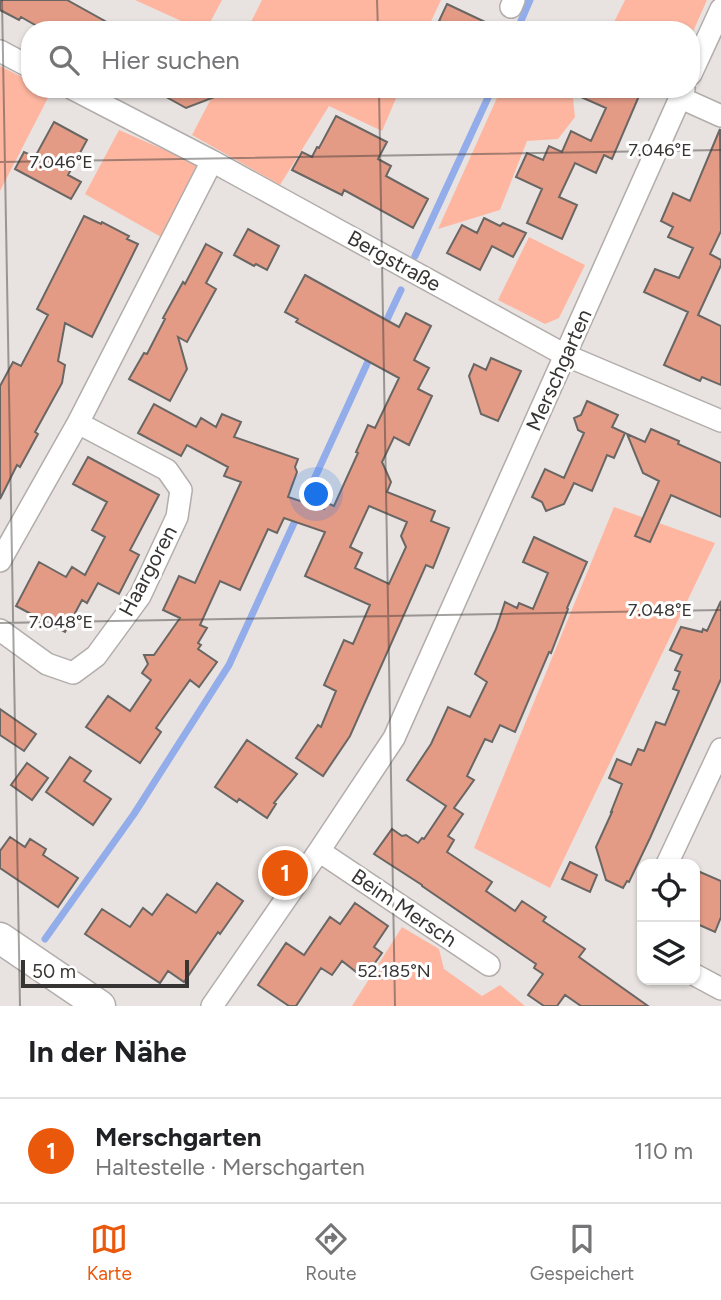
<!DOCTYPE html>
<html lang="de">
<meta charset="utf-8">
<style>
:root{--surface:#fff;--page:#f6f6f6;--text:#202124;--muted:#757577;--line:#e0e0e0;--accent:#ea580c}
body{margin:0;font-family:Figtree,sans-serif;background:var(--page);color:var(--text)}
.controls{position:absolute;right:21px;bottom:21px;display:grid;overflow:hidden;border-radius:14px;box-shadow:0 2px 5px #0004}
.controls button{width:63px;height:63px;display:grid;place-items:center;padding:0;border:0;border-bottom:2px solid var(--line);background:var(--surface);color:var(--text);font:35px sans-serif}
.scale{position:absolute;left:21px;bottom:18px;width:168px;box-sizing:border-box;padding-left:7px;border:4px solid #373534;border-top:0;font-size:19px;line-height:24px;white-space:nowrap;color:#373534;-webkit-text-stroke:5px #fff;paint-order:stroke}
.you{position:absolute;left:317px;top:495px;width:24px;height:24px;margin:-18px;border:5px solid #fff;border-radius:50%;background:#1a73e8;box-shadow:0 0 0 10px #1a73e833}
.badge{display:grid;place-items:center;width:46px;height:46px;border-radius:50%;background:var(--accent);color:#fff;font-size:23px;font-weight:700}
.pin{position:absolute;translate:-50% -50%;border:4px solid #fff;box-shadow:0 2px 7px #0006}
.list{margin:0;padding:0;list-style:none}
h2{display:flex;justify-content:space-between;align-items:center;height:91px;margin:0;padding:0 28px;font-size:30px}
h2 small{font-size:23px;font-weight:400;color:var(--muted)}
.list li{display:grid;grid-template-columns:46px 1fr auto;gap:21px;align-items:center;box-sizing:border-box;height:105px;padding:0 28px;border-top:2px solid var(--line)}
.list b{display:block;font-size:26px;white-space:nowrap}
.list p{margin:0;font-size:23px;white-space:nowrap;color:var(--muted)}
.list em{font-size:23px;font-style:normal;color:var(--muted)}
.icon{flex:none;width:38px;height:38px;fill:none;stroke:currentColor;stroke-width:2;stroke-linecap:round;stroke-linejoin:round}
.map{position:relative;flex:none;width:721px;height:1006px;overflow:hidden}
.search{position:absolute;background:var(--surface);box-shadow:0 2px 5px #0004;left:21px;right:21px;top:21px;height:77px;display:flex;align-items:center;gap:18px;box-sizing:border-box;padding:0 24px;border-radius:28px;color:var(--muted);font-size:26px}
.sheet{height:196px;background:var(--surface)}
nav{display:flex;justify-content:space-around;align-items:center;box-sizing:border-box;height:98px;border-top:2px solid var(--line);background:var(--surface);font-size:19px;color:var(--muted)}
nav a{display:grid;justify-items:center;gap:4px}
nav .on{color:var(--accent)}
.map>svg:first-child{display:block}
</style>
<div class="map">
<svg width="721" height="1006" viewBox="0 0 721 1006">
<rect width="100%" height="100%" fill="#e8e3e1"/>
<path fill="#feb6a1" d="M135,0H222L206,30H201Z
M262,0H441L427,30H247Z
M625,0H707L691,36V30H610Z
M0,66L30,81V89H45L51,92L0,191Z
M216,89H400L382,131L329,106L280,185L192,135Z
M501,89H572L575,117L558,139L527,141L500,210L438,229Z
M119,130L197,164L161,237L85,194Z
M529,237L585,265L559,318L545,324L498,300Z
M614,507L715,543L550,888L474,848Z
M402,927L439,949L444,969L482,996L500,985L525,1006H352Z"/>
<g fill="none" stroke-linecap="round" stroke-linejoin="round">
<path stroke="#93adea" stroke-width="7" d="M517,30L530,0
M415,256L492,89
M383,328L401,290
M45,939L134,814L229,665L371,355"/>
</g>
<path fill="#e49b86" stroke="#6a6664" stroke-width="2" fill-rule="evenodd" d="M0,0H67L121,30H44L21,17L19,20L0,10Z
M447,4L502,30H446L448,25L439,21Z
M152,89H230V91L186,108Z
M563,89H642L612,159L604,155L596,173L575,163L559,197L577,205L562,239L527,223L542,189L516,177L527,153L543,160L549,146L562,152L571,131L591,141L606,108Z
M336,116L387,142L378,159L391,166L386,176L428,199L413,228L344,190L342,195L292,170L302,152L312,157L317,147L319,148Z
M54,122L87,140L68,175L81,182L71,199L15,169L24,152L35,157Z
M720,129L721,231L710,254L721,260V265L698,315L721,326V385L702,377L700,381L664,365L688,312L644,292L655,269L679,278L693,248L668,237L673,227L661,221L673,193L690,201Z
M84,216L101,224L102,222L129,236L127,239L138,244L92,337L65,323L58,361L65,365L62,383L35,432L38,434L20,467L17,465L0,499V386L13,362L21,366L48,315L37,309Z
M484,218L500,226L503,223L526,233L513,257L492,246L480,270L447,253L462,225L477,233Z
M248,229L279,246L267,270L256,264L254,266L234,255Z
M206,244L222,253L206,283L216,289L187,342L178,337L187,369L170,401L129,379L144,353L147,354L165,319L163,318L183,282L185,284Z
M305,275L399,327L406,313L431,326L414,360L429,368L418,389L432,396L409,445L394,437L382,462L391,482L387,492L435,511L431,521L449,528L433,568L426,565L350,736L323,776L296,758L318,725L321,727L336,691L324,685L344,640L353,644L370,605L305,576L325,532L284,518L277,533L268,529L240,590L220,581L200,625L207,628L198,643L201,645L198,649L217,662L199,687L190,680L156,728L161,732L140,763L86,727L108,696L130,711L151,680L142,673L148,664L144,655H154L180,618L163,610L179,576L195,583L241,482L224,476L228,467L187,445L181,456L138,433L154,404L196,427L201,418L216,427L222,414L241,422L234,437L298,459L295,467L297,472L288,497L324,509L327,503L334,506L358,453L356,452L368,425L375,428L399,378L296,322L298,319L285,312ZM369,506L407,522L401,536L406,547L389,584L355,568L362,553L350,547Z
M491,358L521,371L498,421L481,414L469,376L474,364L486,370Z
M587,401L618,415L612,427L625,433L614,458L607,455L592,491L574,483L564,504L546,511L542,502L532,497L545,469L564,478L584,433L578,430L574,418L581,415Z
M651,429L679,441L678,444L721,463V517L671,495L650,542L635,536L659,481L643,473L627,434L645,442Z
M88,457L159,495L130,550L139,555L119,594L98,583L87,603L82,600L65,632L16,606L39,562L66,577L72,567L85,575L105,537L92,530L107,502L73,484Z
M534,537L587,562L567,608L568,609L551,653L549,652L515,732L500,725L492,742L485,739L467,776L474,780L454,808L463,814L448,836L454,840L447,852L492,882L486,891L515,911L522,901L546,917L543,921L585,949L579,957L648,1006H581L565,995L557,1006H544L528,995L543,974L534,968L536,964L422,886V885L374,854L392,829L402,836L406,835L418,843L422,838L424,839L446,806L407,780L431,744L448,707L470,717L487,682L475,674L496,629L505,602L517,608L519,603L533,609L548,573L523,562Z
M721,601V679L650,838L629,882L627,881L623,888L606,880L596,847L612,812H611L622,784L609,778L617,759L631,765L638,749L644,751L656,722L665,725L679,691L673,689L680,672L675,670L682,655L670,650L681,627L702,632L703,629L707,631Z
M0,709L36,734L24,751L0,735Z
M247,740L297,774L274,803L276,804L267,818L239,799L237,802L215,787Z
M70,757L91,771L84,781L111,799L93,825L46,792Z
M27,763L48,778L32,800L11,785Z
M10,837L25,847L30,839L46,849L43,855L78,878L58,907L0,868V851Z
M570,862L597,875L590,892L562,879Z
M700,872L721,881V917L715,932L695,923V885Z
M217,883L243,901L220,934L218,932L184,982L168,971L160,983L85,934L102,909L130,927L143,908L152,915L167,894L196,913Z
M355,903L388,926L374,947L382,953L364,978L342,961L332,975L321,968L296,1006H289L258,985L286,943L304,955L330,917L340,924Z"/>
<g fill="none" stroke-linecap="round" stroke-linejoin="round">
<defs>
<path id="street" d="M511,7L514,0
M0,51L30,67
M691,74L721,9
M73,89L212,161L565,355L721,421
M681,98L721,116
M0,561L78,423L212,161
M0,630L47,664L73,673L96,656L140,596L177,517L181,490L167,470L78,423
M319,851L489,965
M667,864L721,749
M695,975L721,989
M212,1006L319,851L394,738L684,89"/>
<path id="secondary" d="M0,938L100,1006"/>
</defs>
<use href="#street" stroke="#b2adab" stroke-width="24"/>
<use href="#secondary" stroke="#b2adab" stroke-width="33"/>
<use href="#street" stroke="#fff" stroke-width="21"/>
<use href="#secondary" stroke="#fff" stroke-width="30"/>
</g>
<path fill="none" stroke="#373534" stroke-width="2" stroke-opacity="0.45" d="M2,0L20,1006M377,0L378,30M379,89L395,1006M0,162L721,150M0,623L721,610"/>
<g text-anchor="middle" stroke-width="6" stroke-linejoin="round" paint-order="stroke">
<g font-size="21" fill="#373534" stroke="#fff">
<text transform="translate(394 261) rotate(29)" y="7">Bergstraße</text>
<text transform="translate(559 370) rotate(-66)" y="7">Merschgarten</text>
<text transform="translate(148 571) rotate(-62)" y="7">Haargoren</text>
<text transform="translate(404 908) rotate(34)" y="7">Beim Mersch</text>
</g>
</g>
<g font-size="18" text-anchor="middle" fill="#373534" stroke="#fff" stroke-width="6" stroke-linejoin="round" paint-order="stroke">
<text x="660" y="156">7.046°E</text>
<text x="61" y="168">7.046°E</text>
<text x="660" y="616">7.048°E</text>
<text x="61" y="628">7.048°E</text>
<text x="394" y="977">52.185°N</text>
</g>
</svg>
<div class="controls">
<button><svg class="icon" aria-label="locate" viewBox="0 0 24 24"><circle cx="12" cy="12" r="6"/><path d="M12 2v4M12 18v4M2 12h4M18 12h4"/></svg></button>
<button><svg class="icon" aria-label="layers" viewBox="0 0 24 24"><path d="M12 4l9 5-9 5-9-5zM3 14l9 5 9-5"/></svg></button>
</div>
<div class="scale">50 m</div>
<div class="you"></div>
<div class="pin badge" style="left:285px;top:873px">1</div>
<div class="search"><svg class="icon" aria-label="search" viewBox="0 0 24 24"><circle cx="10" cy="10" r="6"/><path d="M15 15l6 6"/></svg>Hier suchen</div>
</div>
<section class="sheet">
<h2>In der Nähe<small></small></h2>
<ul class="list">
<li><span class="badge">1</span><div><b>Merschgarten</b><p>Haltestelle · Merschgarten</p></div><em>110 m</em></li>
</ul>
</section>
<nav>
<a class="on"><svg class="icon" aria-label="map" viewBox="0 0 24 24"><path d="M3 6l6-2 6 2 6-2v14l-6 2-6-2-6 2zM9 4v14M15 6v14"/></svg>Karte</a>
<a><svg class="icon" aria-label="directions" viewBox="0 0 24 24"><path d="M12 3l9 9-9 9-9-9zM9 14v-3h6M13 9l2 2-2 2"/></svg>Route</a>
<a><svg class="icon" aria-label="saved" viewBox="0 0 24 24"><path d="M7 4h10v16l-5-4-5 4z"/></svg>Gespeichert</a>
</nav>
